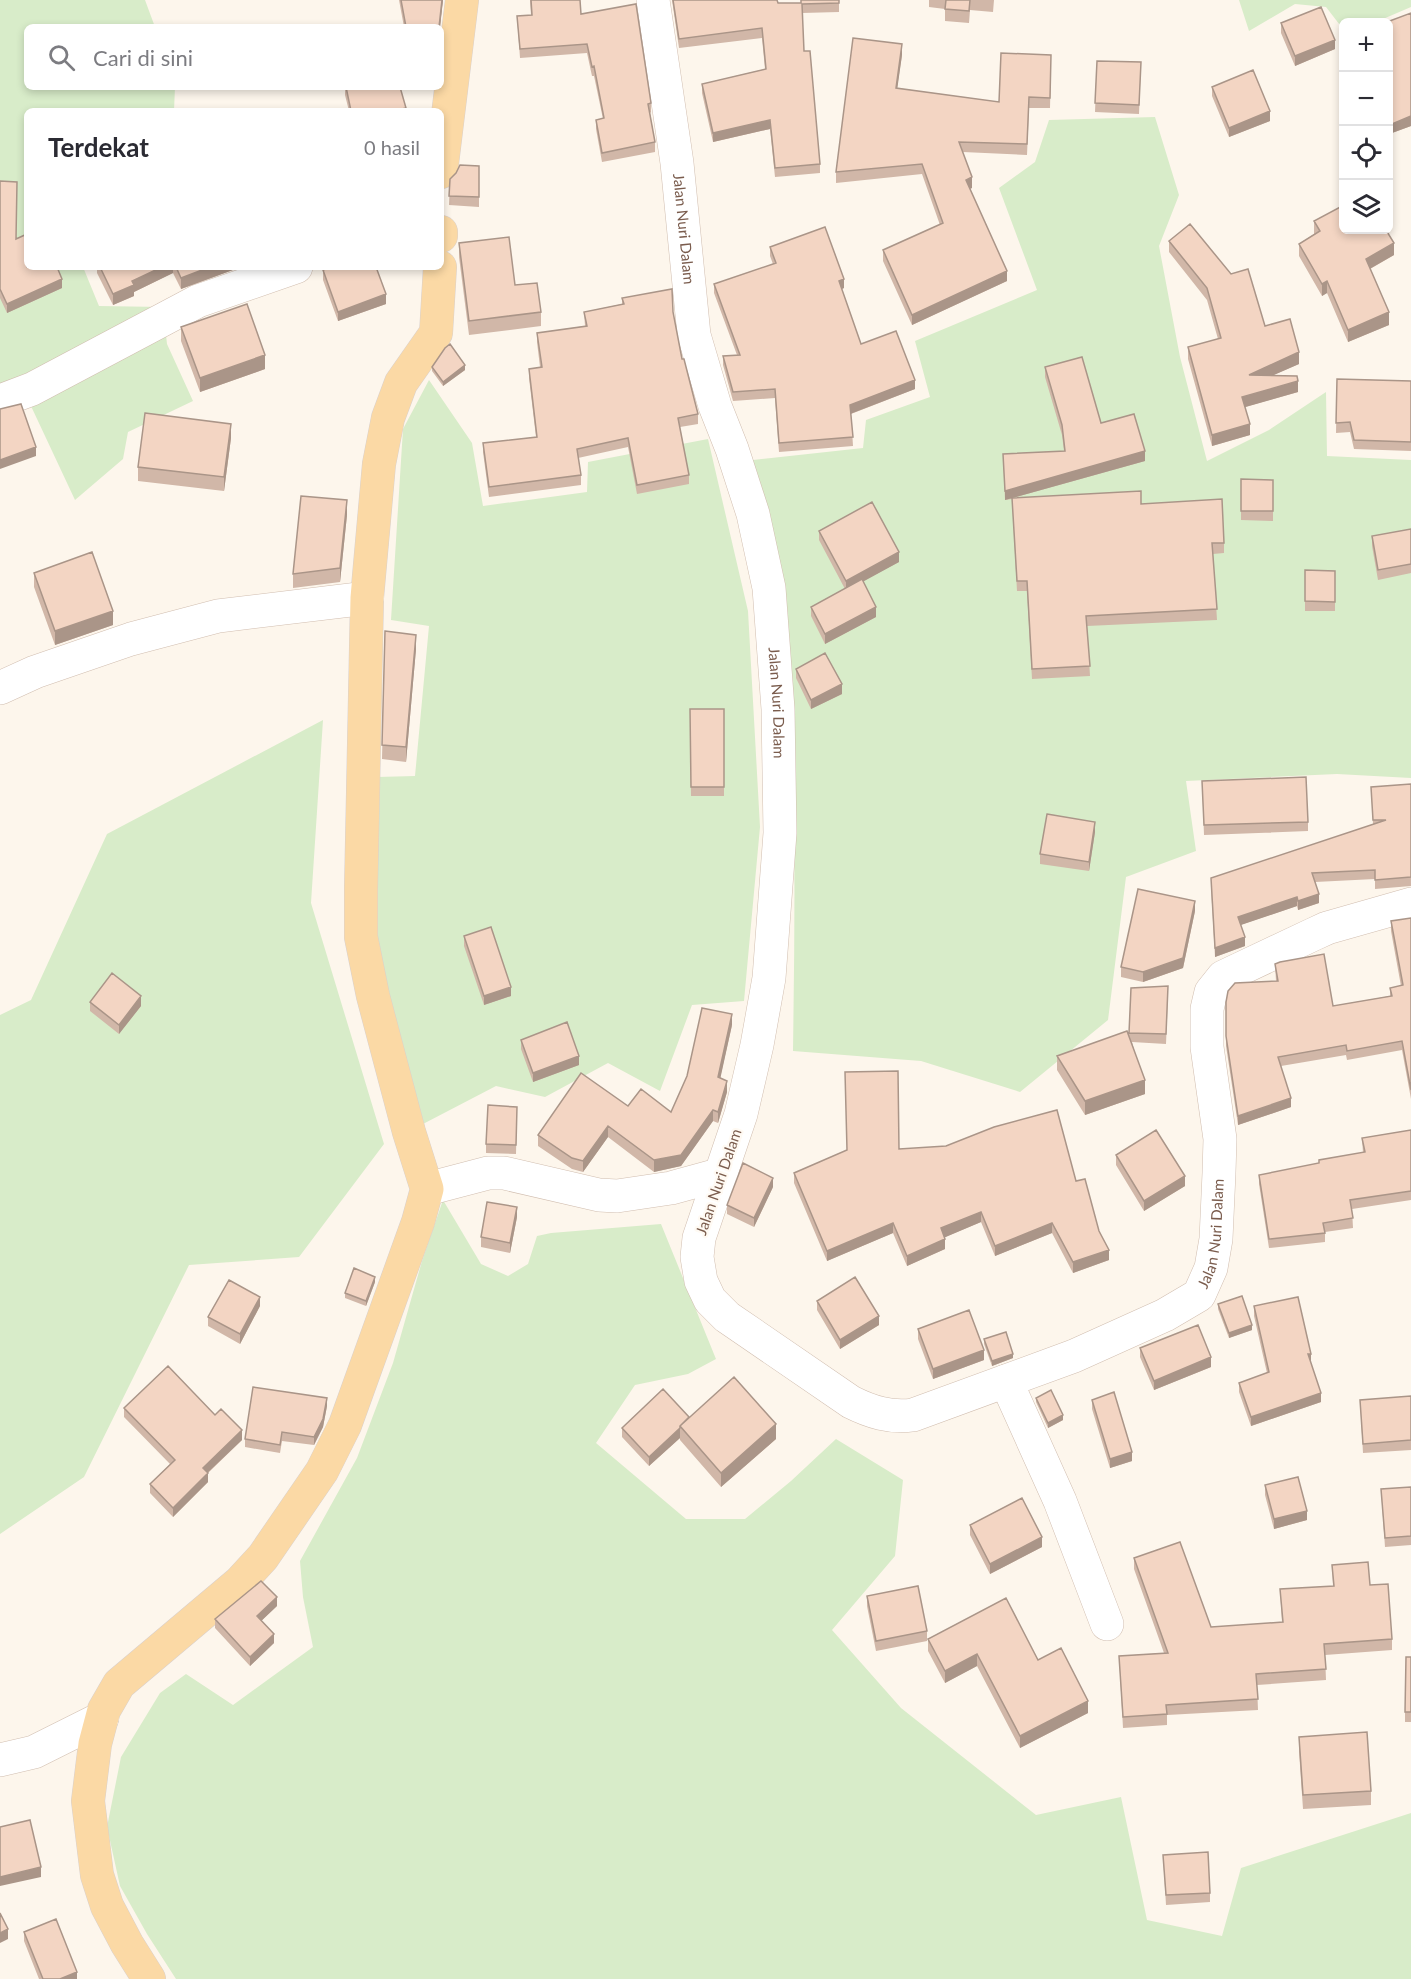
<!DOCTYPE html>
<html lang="id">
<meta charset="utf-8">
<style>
:root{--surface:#fff;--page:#f2f2f3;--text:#2b2b33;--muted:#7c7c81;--line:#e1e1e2}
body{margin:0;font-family:Lato,sans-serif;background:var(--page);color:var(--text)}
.controls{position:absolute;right:18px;top:18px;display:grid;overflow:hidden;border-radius:9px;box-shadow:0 3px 9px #0003}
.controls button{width:54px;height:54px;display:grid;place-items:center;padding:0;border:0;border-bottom:2px solid var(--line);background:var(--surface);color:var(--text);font:30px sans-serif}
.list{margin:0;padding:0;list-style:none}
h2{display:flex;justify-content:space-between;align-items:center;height:78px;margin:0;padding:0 24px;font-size:26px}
h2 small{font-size:20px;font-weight:400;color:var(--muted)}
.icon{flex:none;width:33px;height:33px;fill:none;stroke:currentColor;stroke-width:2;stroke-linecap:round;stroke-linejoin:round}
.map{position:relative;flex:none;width:1411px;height:1979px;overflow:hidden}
.search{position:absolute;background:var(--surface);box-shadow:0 3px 9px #0003;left:24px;top:24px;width:420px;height:66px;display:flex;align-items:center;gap:15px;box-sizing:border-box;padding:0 21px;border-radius:9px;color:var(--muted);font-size:22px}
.panel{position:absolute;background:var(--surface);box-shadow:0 3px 9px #0003;left:24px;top:108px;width:420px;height:162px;border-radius:9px}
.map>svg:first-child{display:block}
</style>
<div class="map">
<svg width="1411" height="1979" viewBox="0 0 1411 1979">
<rect width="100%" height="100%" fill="#fdf6ec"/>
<path fill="#d8ecc9" d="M0,0H145L155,27H27V87H175L174,111H27V267H83L99,306L163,307L167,344L193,401L128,432L123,459L75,500L23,389L0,386Z
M1239,0H1411V7L1376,22H1344L1343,29L1326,7L1295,4L1249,31Z
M1155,117L1179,195L1159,246L1180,357L1207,461L1269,430L1326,392L1327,456L1411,460V778L1337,774L1186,781L1196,851L1126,877L1108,1020L1020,1092L921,1061L793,1051C795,896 798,739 779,585C775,544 762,500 753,460L863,448L866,420L930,397L915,341L1037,290L999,188L1035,162L1049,120Z
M429,380L472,443L483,506L587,492L588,462L708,439L748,611L760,827L744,1001L692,1005L660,1091L608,1063L545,1097L496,1086L423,1124L415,1101L376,939L377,777L415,776L429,626L391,620L403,429Z
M323,720L311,903L384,1144L299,1257L189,1265L84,1477L0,1534V1015L31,1000L107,834Z
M443,1200L481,1264L508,1276L528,1264L537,1236L551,1233L661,1224L716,1359L688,1374L635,1385L596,1443L686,1519H745L791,1481L836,1439L903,1480L895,1556L832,1630L901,1708L1036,1815L1121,1797L1147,1920L1222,1936L1241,1868L1411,1813V1979H176L147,1934L120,1886L107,1827L121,1757L160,1693L186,1674L233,1705L313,1647L303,1597L300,1561L357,1458L393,1363L422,1261Z"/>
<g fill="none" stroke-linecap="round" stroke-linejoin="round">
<defs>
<g id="minor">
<path id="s1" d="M653,0L677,163L694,335L715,406L732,449L753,514L769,588L778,709L780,833L769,978L757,1045L741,1114L699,1238L697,1257L701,1281L710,1300L727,1317L851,1402C871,1412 890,1418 913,1415L1074,1356L1165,1315L1199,1295L1211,1268L1216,1239L1219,1173L1220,1139L1207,1047V1009L1211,992L1223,977L1314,934L1327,928L1411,904"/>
<path d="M0,401L32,389L198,301L296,267"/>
<path d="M0,688L35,672L131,639L218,616L367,598"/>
<path d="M427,1189L488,1173H504L599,1195L617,1196L671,1188L722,1174"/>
<path d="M1006,1381L1060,1501L1107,1624"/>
<path d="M0,1760L34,1752L102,1718"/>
</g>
<path id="major" d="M441,172L462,0
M441,232V236
M149,1979L127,1944L107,1906L97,1875L88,1801L95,1744L104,1710L119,1684L240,1582L263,1557L322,1471L345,1425L418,1222L427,1189L409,1132L373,996L361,937V889L367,598L379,464L388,418L401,383L436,333L440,267"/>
</defs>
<use href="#minor" stroke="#d1beb0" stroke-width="34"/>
<use href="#major" stroke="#dad1cd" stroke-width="34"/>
<use href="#minor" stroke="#fff" stroke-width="33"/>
<use href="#major" stroke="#fbd9a5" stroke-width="33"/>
</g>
<path fill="#d1b7a8" d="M399,0H443L440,27H404Z
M530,0H580L581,14L651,103V112L650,113L655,142V152L602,162L596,129V120L603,119L594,76H592L587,53L520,58L517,16L531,15Z
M672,0H777L778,3H801L839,0V12L802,13L804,51L820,164V173L775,177L770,129L713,142L702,93V84L765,69L762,38L679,48Z
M929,0H994L993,12L970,10L969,23L945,21V9L929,7Z
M1411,13V126L1392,133L1389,126V22Z
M1281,23L1335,49L1295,66L1281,33Z
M902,55L897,88L999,102L1051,66L1050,108H1029L1027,155L963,152L972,188L970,189L1007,281L912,325L883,261V250L940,225L922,174L836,183V172Z
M1097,61L1141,62L1139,114L1095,112Z
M345,87L406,111H349L345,95Z
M1212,87L1270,121L1229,137L1212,96Z
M479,166V207L449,205L450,179Z
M0,181L16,239L62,288L7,313L0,298Z
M1314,221L1394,255L1370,269L1389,325L1348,342L1327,293L1322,296L1299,256V244L1314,234Z
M1169,241L1265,326L1299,364L1273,375L1298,392L1245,407L1250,435L1212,446L1188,359V347L1218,339L1207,300L1169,252Z
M459,243L515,285L541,312V326L469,335L459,257Z
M770,247L844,288L842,289L861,344L915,389L851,414L853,446L779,452L775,398L733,401L723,365V356L737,355L714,293V284L773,264L770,256Z
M97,267H241L181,289L173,273L134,292V296L113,305L97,273Z
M323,270L386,304L338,321L323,280Z
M622,298L673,312L682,359L698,414V424L680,427L689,475V484L637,494L628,447L578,458L581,475V485L489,497L483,452V443L536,437L529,378V369L540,367L537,342V333L585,326L584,312L622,304Z
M181,327L265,369L200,392L181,341Z
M432,367L465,370L443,386L432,371Z
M1045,367L1101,423L1145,461L1012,498L1141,504L1224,543V553L1213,554L1217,620L1087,626L1090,676L1032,679L1027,591H1017L1012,499L1005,500L1003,454L1064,451L1062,435L1045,377Z
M1337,379L1411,381V451L1354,449L1350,432L1336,433Z
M231,438L224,491L138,481V467Z
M1241,479L1273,480V521L1241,520Z
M347,515L340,582L293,588V574Z
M1411,529V573L1378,580L1372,546V536Z
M819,531L899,562L863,581L876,617L825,644L811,616V607L845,589L819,540Z
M1305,570L1335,571V611H1305Z
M34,573L113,625L55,645L34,587Z
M385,631L416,649L406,762L382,759Z
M796,669L842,694L811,709L796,678Z
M690,709H724V796H691Z
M1202,781L1308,822V831L1204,835Z
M1411,784V886L1375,889V879L1315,882L1319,903L1298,910L1297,906L1240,925L1245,946L1215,957L1211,887L1373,824L1371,787Z
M1095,832L1089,871L1040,864V854Z
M1195,911L1183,968L1143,982L1121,977V967Z
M1411,918V1099L1402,1050L1347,1060L1346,1055L1281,1066L1291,1107L1238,1125L1226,1046V1002L1276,981L1275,964L1333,1006L1390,996V988L1401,986L1391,931V921Z
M464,936L511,996L484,1005L464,946Z
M1131,988L1168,996L1166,1044L1132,1042L1145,1094L1085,1115L1057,1070V1056L1129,1036Z
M90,1002L141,1006L119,1034L90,1011Z
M732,1025L720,1078L727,1092L718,1123L713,1121L681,1166L654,1172L608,1137L583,1172L572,1169L538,1146V1135L628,1106L671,1112Z
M521,1040L579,1065L533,1082L521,1049Z
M517,1107L516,1154L486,1153V1144Z
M1411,1130V1200L1352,1209L1353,1228L1325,1232V1242L1269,1248L1259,1184V1175L1319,1164V1160L1363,1153L1362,1138Z
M899,1149L1076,1181L1099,1231L1109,1260L1073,1273L1052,1233L995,1256L981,1222L945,1237V1249L907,1266L893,1233L827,1261L794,1183V1173L847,1150Z
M1116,1155L1185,1186L1144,1211L1116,1165Z
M773,1187L754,1227L727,1214V1205Z
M517,1217L510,1253L481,1247V1237Z
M375,1282L366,1306L345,1298V1293Z
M817,1301L879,1325L840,1349L817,1310Z
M1218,1304L1252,1330L1229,1338L1218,1309Z
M260,1306L240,1344L208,1326V1317Z
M1254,1306L1311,1363L1321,1402L1251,1426L1239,1392V1383L1267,1373L1254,1316Z
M918,1329L984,1360L933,1379L918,1339Z
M984,1339L1013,1358L992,1366L984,1344Z
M1140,1348L1211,1367L1154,1390L1140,1357Z
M1411,1396V1450L1363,1453L1360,1400Z
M1036,1398L1063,1420L1048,1428L1036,1402Z
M1092,1400L1132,1461L1110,1468L1092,1409Z
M327,1406L323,1427L314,1445L282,1441L280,1453L245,1447V1439Z
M124,1408L215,1415L242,1440L208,1473V1482L173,1517L150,1493V1484L170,1464L124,1417Z
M689,1417L776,1439L721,1487L680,1440V1438L649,1466L622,1437V1428Z
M1265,1485L1307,1520L1274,1529L1265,1495Z
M1411,1487V1545L1385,1547L1381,1489Z
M970,1525L1042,1547L990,1574L970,1535Z
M1134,1558L1211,1627L1282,1622L1280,1589L1333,1586L1332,1565L1370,1585L1392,1639V1650L1325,1655L1326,1680L1257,1685L1258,1710L1167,1715V1725L1123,1728L1119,1656L1164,1653L1134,1569Z
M867,1596L927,1631V1641L876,1651L867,1606Z
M277,1606L261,1621L274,1643L250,1666L215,1628V1619Z
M928,1639L1038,1660L1088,1713L1020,1748L977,1666L945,1683L928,1651Z
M1411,1657V1722H1405V1712Z
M1299,1737L1371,1791V1805L1303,1809L1299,1751Z
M1163,1855L1210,1893V1902L1166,1905Z
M24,1932L77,1979H39L24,1941Z"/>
<path fill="#aa9588" d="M442,0H443L440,27H439Z
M1335,40V49L1295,66V56Z
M902,44V55L896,98V88Z
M1270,111V121L1229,137V128Z
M1411,116V126L1392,133V124Z
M770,120V129L713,142V133Z
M972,177V188L966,190V180Z
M1394,243V255L1366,271V259Z
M162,267H173V273L134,292V296L113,305V294L132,281Z
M210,267H241L181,289V278Z
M1007,271V281L912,325V315Z
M62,279V288L7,313V304Z
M844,279V288L839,290V281Z
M1327,281V293L1322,296V284Z
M386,294V304L338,321V312Z
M1389,312V325L1348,342V330Z
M1299,352V364L1249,386V375Z
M265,355V369L200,392V378Z
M465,365V370L443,386V382Z
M915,380V389L850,414V405Z
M1298,381V392L1242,408V397Z
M231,424V438L224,491V477Z
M1250,424V435L1212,446V435Z
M36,447V456L0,469V460Z
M1145,451V461L1005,500V491Z
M347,500V515L340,582V568Z
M899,552V562L846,591V581Z
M876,607V617L825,644V634Z
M113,611V625L55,645V631Z
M416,635V649L406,762V747Z
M842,684V694L811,709V700Z
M1095,822V832L1089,871V862Z
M1319,894V903L1298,910V901Z
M1297,897V906L1238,926V917Z
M1195,901V911L1183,968L1143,982V972Z
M1245,937V946L1215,957V948Z
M511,987V996L484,1005V996Z
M141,996V1006L119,1034V1025Z
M732,1014V1025L718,1089V1077Z
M579,1056V1065L533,1082V1073Z
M1145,1080V1094L1085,1115V1101Z
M727,1081V1092L718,1123V1112Z
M1291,1098V1107L1238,1125V1116Z
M713,1110V1121L681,1166L654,1172V1160Z
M608,1126V1137L583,1172V1161Z
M1185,1176V1186L1144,1211V1201Z
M773,1178V1187L754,1227V1218Z
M517,1207V1217L510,1253V1243Z
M981,1212V1222L941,1239V1228Z
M893,1223V1233L827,1261V1251Z
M1052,1223V1233L995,1256V1246Z
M945,1239V1249L907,1266V1256Z
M1109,1250V1260L1073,1273V1262Z
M375,1277V1282L366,1306V1301Z
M260,1297V1306L240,1344V1334Z
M879,1316V1325L840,1349V1340Z
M1252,1325V1330L1229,1338V1333Z
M984,1350V1360L933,1379V1369Z
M1013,1354V1358L992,1366V1361Z
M1308,1354H1311V1363Z
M1211,1357V1367L1154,1390V1381Z
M1321,1393V1402L1251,1426V1417Z
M327,1398V1406L323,1427L314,1445V1437Z
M1063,1415V1420L1048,1428V1423Z
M776,1424V1439L721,1487V1473Z
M680,1428V1438L649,1466V1457Z
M242,1430V1440L203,1477V1468Z
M1132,1452V1461L1110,1468V1459Z
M208,1473V1482L173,1517V1508Z
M1307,1511V1520L1274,1529V1519Z
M1042,1537V1547L990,1574V1564Z
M277,1597V1606L257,1625V1616Z
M274,1634V1643L250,1666V1657Z
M977,1654V1666L945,1683V1671Z
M1088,1701V1713L1020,1748V1736Z
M41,1867V1877L0,1886V1877Z
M8,1929V1939L0,1943V1933Z
M77,1972V1979H60Z"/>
<path fill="#f3d5c3" stroke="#aa9588" stroke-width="1.5" d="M401,0H442L439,27H406Z
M531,0H580L581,14L636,4L651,103L648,104L655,142L602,153L596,120L604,118L594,66L592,67L587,44L520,49L517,16L532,15Z
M673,0H777L778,3H801V0H839V3L802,4L804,51H810L820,164L775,168L770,120L713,133L702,84L766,69L762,28L679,39Z
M946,0H970L969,11L945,9Z
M1321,7L1335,40L1295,56L1281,23Z
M1411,13V116L1392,124L1389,116V22H1387Z
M853,38L902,44L896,88L999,102L1001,53L1051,55L1050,98L1029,97L1027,144L959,142L972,177L966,180L1007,271L912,315L883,250L943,223L922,164L836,172Z
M1097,61L1141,62L1139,105L1095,103Z
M1253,70L1270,111L1229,128L1212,87Z
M346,87H400L406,108L394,111H351Z
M460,165L479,166V197L449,196L450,179L456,173Z
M0,181L17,182L16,239L27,234V267H57L62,279L7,304L0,289Z
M1344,205V230H1386L1394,243L1366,259L1389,312L1348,330L1327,281L1322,284L1299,244L1320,231L1314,221Z
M1190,224L1231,274L1248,269L1265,326L1290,319L1299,352L1249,375L1297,376L1298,381L1242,397L1250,424L1212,435L1188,347L1221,338L1207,288L1169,241Z
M825,227L844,279L839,281L861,344L896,331L915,380L850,405L853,437L779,443L775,389L733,392L723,356L740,355L714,284L776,263L770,247Z
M509,237L515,285L537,283L541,312L469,321L459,243Z
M100,267H162L132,281L134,285L113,294Z
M176,267H210L181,278Z
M332,267H376L386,294L338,312L323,270Z
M672,289L673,312L682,359H684L698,414L678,418L689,475L637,485L628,438L577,449L581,475L489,487L483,443L537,437L529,369L542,367L537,333L587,326L584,312L624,304L622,298Z
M247,304L265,355L200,378L181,327Z
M450,344L465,365L443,382L432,367L445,348Z
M1082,357L1101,423L1134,414L1145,451L1005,491L1003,454L1065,451L1062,425L1045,367Z
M1337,379L1411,381V442L1354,440L1350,422L1336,423Z
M21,404L36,447L0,460V409Z
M145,413L231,424L224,477L138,467Z
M1241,479L1273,480V511H1241Z
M1141,491V504L1222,499L1224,543H1212L1217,609L1086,616L1090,666L1032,669L1027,581H1017L1012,498Z
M301,496L347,500L340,568L293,574Z
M872,502L899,552L846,581L819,531Z
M1411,529V564L1378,570L1372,536Z
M92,552L113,611L55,631L34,573Z
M1305,570L1335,571V602L1305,601Z
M862,579L876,607L825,634L811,607Z
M385,631L416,635L406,747L382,745Z
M825,653L842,684L811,700L796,669Z
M690,709H724V787H691Z
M1306,777L1308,822L1204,825L1202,781Z
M1411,784V877L1375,880V870L1312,873L1319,894L1298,901L1297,897L1238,917L1245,937L1215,948L1211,878L1386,820H1373L1371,787Z
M1047,814L1095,822L1089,862L1040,854Z
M1138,889L1195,901L1183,958L1143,972L1121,967Z
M1411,918V1090L1402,1041L1347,1051L1346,1045L1278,1057L1291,1098L1238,1116L1226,1036V1002L1228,991L1235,983L1278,981L1275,964L1280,962L1324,954L1333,1006L1392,996L1390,988L1403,985L1391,921Z
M491,927L511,987L484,996L464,936Z
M112,973L141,996L119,1025L90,1002Z
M1168,986L1166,1034L1129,1033L1131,988Z
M702,1008L732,1014L718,1077L727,1081L718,1112L713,1110L681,1155L654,1160L608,1126L583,1161L572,1158L538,1135L581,1073L628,1106L641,1089L671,1112L687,1076Z
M567,1022L579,1056L533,1073L521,1040Z
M1127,1031L1145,1080L1085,1101L1057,1056Z
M898,1071L899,1149L946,1146L994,1127L1057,1110L1076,1181L1085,1179L1099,1231L1109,1250L1073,1262L1052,1223L995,1246L981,1212L941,1228L945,1239L907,1256L893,1223L827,1251L794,1173L847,1150L845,1072Z
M488,1105L517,1107L516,1145L486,1144Z
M1156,1130L1185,1176L1144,1201L1116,1155Z
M1411,1130V1191L1350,1200L1353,1218L1323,1223L1325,1233L1269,1239L1259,1175L1319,1163V1160L1365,1152L1362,1138Z
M743,1163L773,1178L754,1218L727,1205Z
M487,1202L517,1207L510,1243L481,1237Z
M354,1268L375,1277L366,1301L345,1293Z
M855,1277L879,1316L840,1340L817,1301Z
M229,1280L260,1297L240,1334L208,1317Z
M1242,1296L1252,1325L1229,1333L1218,1304Z
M1298,1297L1311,1354H1308L1321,1393L1251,1417L1239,1383L1269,1372L1254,1306Z
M969,1310L984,1350L933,1369L918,1329Z
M1198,1325L1211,1357L1154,1381L1140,1348Z
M1006,1332L1013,1354L992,1361L984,1339Z
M168,1366L215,1415L221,1409L242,1430L203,1468L208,1473L173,1508L150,1484L175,1460L124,1408Z
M734,1377L776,1424L721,1473L680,1426Z
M253,1387L327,1398L323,1419L314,1437L282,1432L280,1445L245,1439Z
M663,1389L689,1417L680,1426V1428L649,1457L622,1428Z
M1051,1390L1063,1415L1048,1423L1036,1398Z
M1114,1392L1132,1452L1110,1459L1092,1400Z
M1411,1396V1440L1363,1444L1360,1400Z
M1298,1477L1307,1511L1274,1519L1265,1485Z
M1411,1487V1536L1385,1538L1381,1489Z
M1022,1498L1042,1537L990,1564L970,1525Z
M1180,1542L1211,1627L1283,1622L1280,1589L1334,1586L1332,1565L1368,1562L1370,1585L1388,1584L1392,1639L1324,1644L1326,1669L1256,1674L1258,1699L1166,1705L1167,1714L1123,1717L1119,1656L1168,1653L1134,1558Z
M261,1581L277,1597L257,1616L274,1634L250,1657L215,1619Z
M918,1586L927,1631L876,1641L867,1596Z
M1006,1598L1038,1660L1061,1648L1088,1701L1020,1736L977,1654L945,1671L928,1639Z
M1406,1657H1411V1712H1405Z
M1367,1732L1371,1791L1303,1795L1299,1737Z
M30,1820L41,1867L0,1877V1827Z
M1208,1852L1210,1893L1166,1895L1163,1855Z
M0,1913L8,1929L0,1933Z
M56,1919L77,1972L60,1979H43L24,1932Z"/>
<g text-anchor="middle" stroke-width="4.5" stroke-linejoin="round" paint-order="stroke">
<g font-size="15" fill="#7a5c4d" stroke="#fffaf3">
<text dy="5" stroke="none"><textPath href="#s1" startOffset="231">Jalan Nuri Dalam</textPath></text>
<text dy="5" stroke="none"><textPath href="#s1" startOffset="717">Jalan Nuri Dalam</textPath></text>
<text transform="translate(719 1182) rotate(-71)" y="5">Jalan Nuri Dalam</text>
<text dy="5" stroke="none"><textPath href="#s1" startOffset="1940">Jalan Nuri Dalam</textPath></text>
</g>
</g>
</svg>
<div class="controls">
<button>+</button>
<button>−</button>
<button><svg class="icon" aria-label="locate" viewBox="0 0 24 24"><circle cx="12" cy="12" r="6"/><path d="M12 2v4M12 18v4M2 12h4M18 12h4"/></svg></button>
<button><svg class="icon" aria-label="layers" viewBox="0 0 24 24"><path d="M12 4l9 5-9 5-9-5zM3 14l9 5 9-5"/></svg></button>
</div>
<div class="search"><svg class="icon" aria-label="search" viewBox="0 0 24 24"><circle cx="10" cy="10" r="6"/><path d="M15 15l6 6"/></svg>Cari di sini</div>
<section class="panel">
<h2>Terdekat<small>0 hasil</small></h2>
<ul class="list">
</ul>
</section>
</div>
